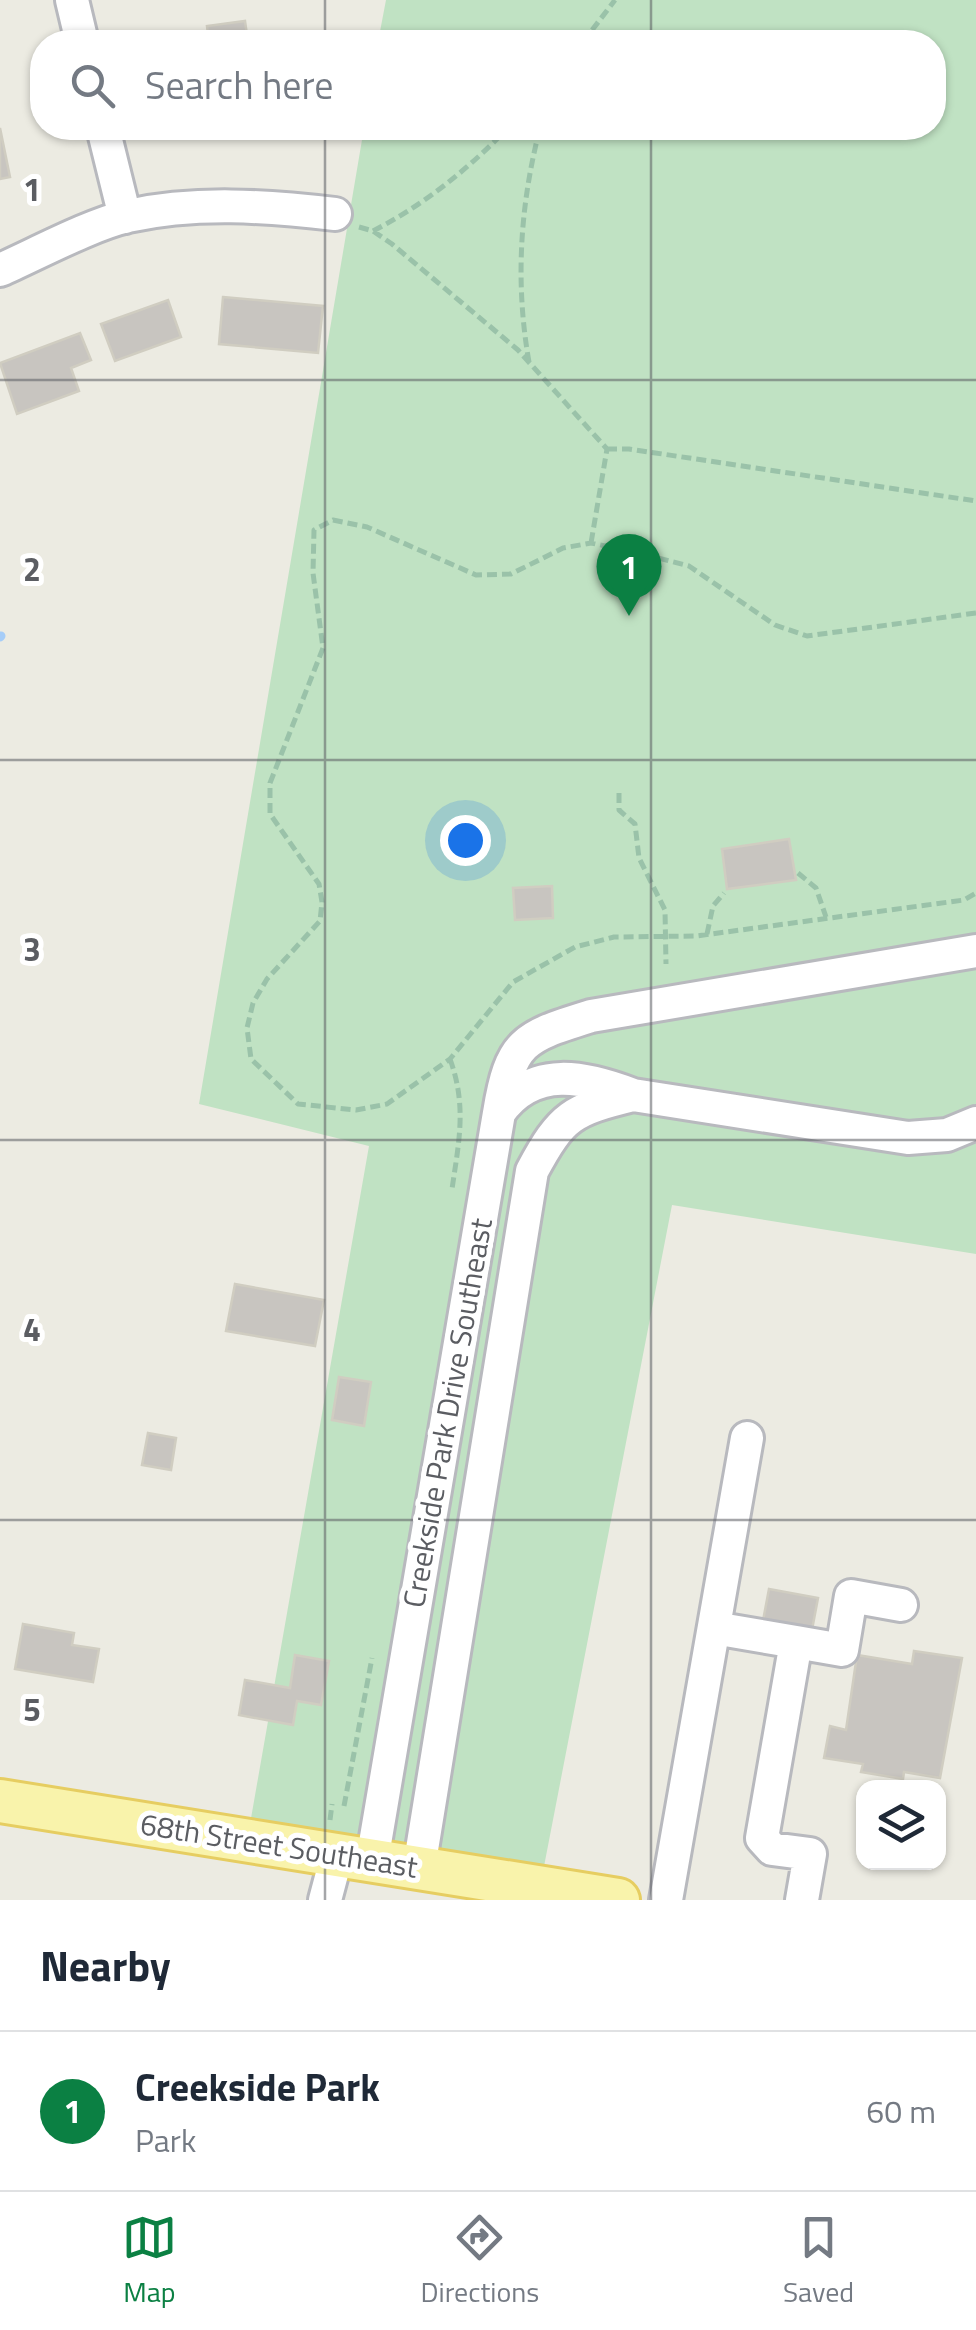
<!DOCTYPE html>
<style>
:root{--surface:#fff;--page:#f2f2f3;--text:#1f2937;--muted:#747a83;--line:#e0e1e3;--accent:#0b8043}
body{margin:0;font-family:"Titillium Web",sans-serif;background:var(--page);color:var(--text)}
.controls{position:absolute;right:30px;bottom:30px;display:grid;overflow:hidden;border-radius:20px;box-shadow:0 2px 8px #0004}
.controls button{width:90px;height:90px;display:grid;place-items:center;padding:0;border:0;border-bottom:2px solid var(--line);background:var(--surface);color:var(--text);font:50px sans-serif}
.you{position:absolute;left:465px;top:840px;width:35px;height:35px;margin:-25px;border:8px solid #fff;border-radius:50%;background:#1a73e8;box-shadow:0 0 0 15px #1a73e833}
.badge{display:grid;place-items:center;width:65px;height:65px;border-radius:50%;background:var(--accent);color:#fff;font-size:32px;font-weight:700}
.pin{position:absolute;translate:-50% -82px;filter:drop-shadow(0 2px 5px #0008)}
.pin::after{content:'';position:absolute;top:52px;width:35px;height:30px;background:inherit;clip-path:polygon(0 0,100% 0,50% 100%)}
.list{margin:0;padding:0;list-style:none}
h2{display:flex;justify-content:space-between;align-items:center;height:130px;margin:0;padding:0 40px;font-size:42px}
h2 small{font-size:32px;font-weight:400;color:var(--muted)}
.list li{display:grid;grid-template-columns:65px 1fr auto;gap:30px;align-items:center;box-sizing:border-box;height:160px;padding:0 40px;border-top:2px solid var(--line)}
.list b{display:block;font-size:38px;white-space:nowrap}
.list p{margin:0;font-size:32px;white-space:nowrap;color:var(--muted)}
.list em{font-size:32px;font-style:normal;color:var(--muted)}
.icon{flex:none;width:55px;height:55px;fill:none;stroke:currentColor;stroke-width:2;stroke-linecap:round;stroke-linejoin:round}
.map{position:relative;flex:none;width:976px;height:1900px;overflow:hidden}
.search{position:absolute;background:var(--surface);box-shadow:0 2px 8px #0004;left:30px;right:30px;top:30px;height:110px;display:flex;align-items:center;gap:25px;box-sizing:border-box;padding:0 35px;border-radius:40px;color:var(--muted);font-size:38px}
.sheet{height:290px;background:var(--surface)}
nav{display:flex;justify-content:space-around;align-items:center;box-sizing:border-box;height:140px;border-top:2px solid var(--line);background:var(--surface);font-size:28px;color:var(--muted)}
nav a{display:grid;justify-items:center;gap:5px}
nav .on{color:var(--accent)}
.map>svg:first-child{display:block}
</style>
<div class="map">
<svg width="976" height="1900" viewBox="0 0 976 1900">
<rect width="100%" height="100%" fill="#ecebe2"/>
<path fill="#c0e2c3" d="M386,0H976V1254L672,1205L540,1887L247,1841L369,1146L199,1104L364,128H934V42H378Z"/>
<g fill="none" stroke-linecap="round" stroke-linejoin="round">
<path stroke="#a6cdf8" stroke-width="9" d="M0,637L1,636"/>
</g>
<path fill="#c8c5c0" stroke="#d0cdc1" stroke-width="2.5" d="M245,21L248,42H209L207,26Z
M0,128L10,177L0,179Z
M223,297L323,306L318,353L219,344Z
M168,300L181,337L115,361L101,324Z
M80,333L91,360L71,368L79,391L17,414L0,363Z
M789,839L796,880L727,889L722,849Z
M552,886L553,918L515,920L513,888Z
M235,1284L324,1300L315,1346L226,1331Z
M339,1377L371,1382L364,1426L332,1420Z
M148,1433L176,1438L171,1470L142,1465Z
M769,1589L818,1598L811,1635L762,1626Z
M23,1624L74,1633L72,1645L99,1649L93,1682L15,1669Z
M914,1651L962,1658L940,1778L904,1772L903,1779L861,1772L863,1764L824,1758L830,1726L846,1730L857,1655L912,1664Z
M295,1655L329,1661L321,1705L297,1701L293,1725L239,1715L245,1680L290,1688Z"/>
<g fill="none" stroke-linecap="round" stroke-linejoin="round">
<defs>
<path id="minor" d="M72,0L82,42
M103,128L125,217
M0,270C36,254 92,224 128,216C196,201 266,206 335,214
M499,1113C511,1040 524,1037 591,1016L976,951
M714,1628L796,1642L762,1838L772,1849L810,1854L802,1900
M796,1642L842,1650L851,1596L901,1605
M372,1861L499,1113C533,1064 586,1077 633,1095L908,1138L947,1135L976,1123
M419,1868L532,1171C562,1115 572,1110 633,1095
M325,1900L337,1855
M666,1900L747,1438"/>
<path id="major" d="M0,1801L618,1900"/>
</defs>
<use href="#minor" stroke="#b8b9be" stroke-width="38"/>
<use href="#major" stroke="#e6cd61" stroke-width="48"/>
<path stroke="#9ac2a9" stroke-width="5" stroke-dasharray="10 5" stroke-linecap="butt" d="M583,42L615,0
M359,227L373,231L392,244L518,350L607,449L591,543
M373,231C425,204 467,170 508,128
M529,362C515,283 520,205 540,128
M607,449H629L976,501
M976,613L807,636L775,625L689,566L639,553L591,543L563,548L511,574L476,575L367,527L333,520L314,530L313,573L323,648L270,783V814L319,884L322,902L320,921L267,979L253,1003L247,1028L251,1059L298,1104L356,1110L387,1104L450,1059L513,982L575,947L614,937L696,936L964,900L976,893
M619,793V810L635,824L639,858L665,910L666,964
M798,873L816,888L826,917
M707,934L713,906L724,893
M450,1059C467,1106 459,1141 452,1189
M344,1806L372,1658
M330,1820L332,1804"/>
<use href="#minor" stroke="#fff" stroke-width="32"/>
<use href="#major" stroke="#f9f3ab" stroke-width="42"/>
</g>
<path fill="none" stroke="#5b5d62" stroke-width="2.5" stroke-opacity="0.55" d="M325,0V42M651,0V42M325,128V1900M651,128V1900M0,380H976M0,760H976M0,1140H976M0,1520H976"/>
<g text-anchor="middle" stroke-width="10" stroke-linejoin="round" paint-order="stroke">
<g font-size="30" fill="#5b5d62" stroke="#fff">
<text transform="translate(448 1413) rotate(-80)" y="10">Creekside Park Drive Southeast</text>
<text transform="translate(279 1846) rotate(9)" y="10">68th Street Southeast</text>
</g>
</g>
<g font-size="32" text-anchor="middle" font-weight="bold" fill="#5b5d62" stroke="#fff" stroke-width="10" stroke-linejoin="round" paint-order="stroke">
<text x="32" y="201">1</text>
<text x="32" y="581">2</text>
<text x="32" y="961">3</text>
<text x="32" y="1341">4</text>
<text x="32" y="1721">5</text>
</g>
</svg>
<div class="controls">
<button><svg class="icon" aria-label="layers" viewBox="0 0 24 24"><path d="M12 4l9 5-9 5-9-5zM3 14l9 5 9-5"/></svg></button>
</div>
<div class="you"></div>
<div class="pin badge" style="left:629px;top:616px">1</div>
<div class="search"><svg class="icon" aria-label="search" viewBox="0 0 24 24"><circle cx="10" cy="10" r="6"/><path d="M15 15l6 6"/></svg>Search here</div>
</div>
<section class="sheet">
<h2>Nearby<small></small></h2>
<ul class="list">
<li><span class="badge">1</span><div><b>Creekside Park</b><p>Park</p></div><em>60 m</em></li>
</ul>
</section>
<nav>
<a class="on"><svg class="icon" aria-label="map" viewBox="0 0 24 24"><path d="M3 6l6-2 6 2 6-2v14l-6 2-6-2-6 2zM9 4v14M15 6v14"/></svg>Map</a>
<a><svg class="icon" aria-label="directions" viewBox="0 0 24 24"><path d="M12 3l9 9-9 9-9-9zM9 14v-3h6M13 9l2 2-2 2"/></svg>Directions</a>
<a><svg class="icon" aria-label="saved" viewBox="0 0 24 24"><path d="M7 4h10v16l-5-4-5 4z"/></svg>Saved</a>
</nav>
